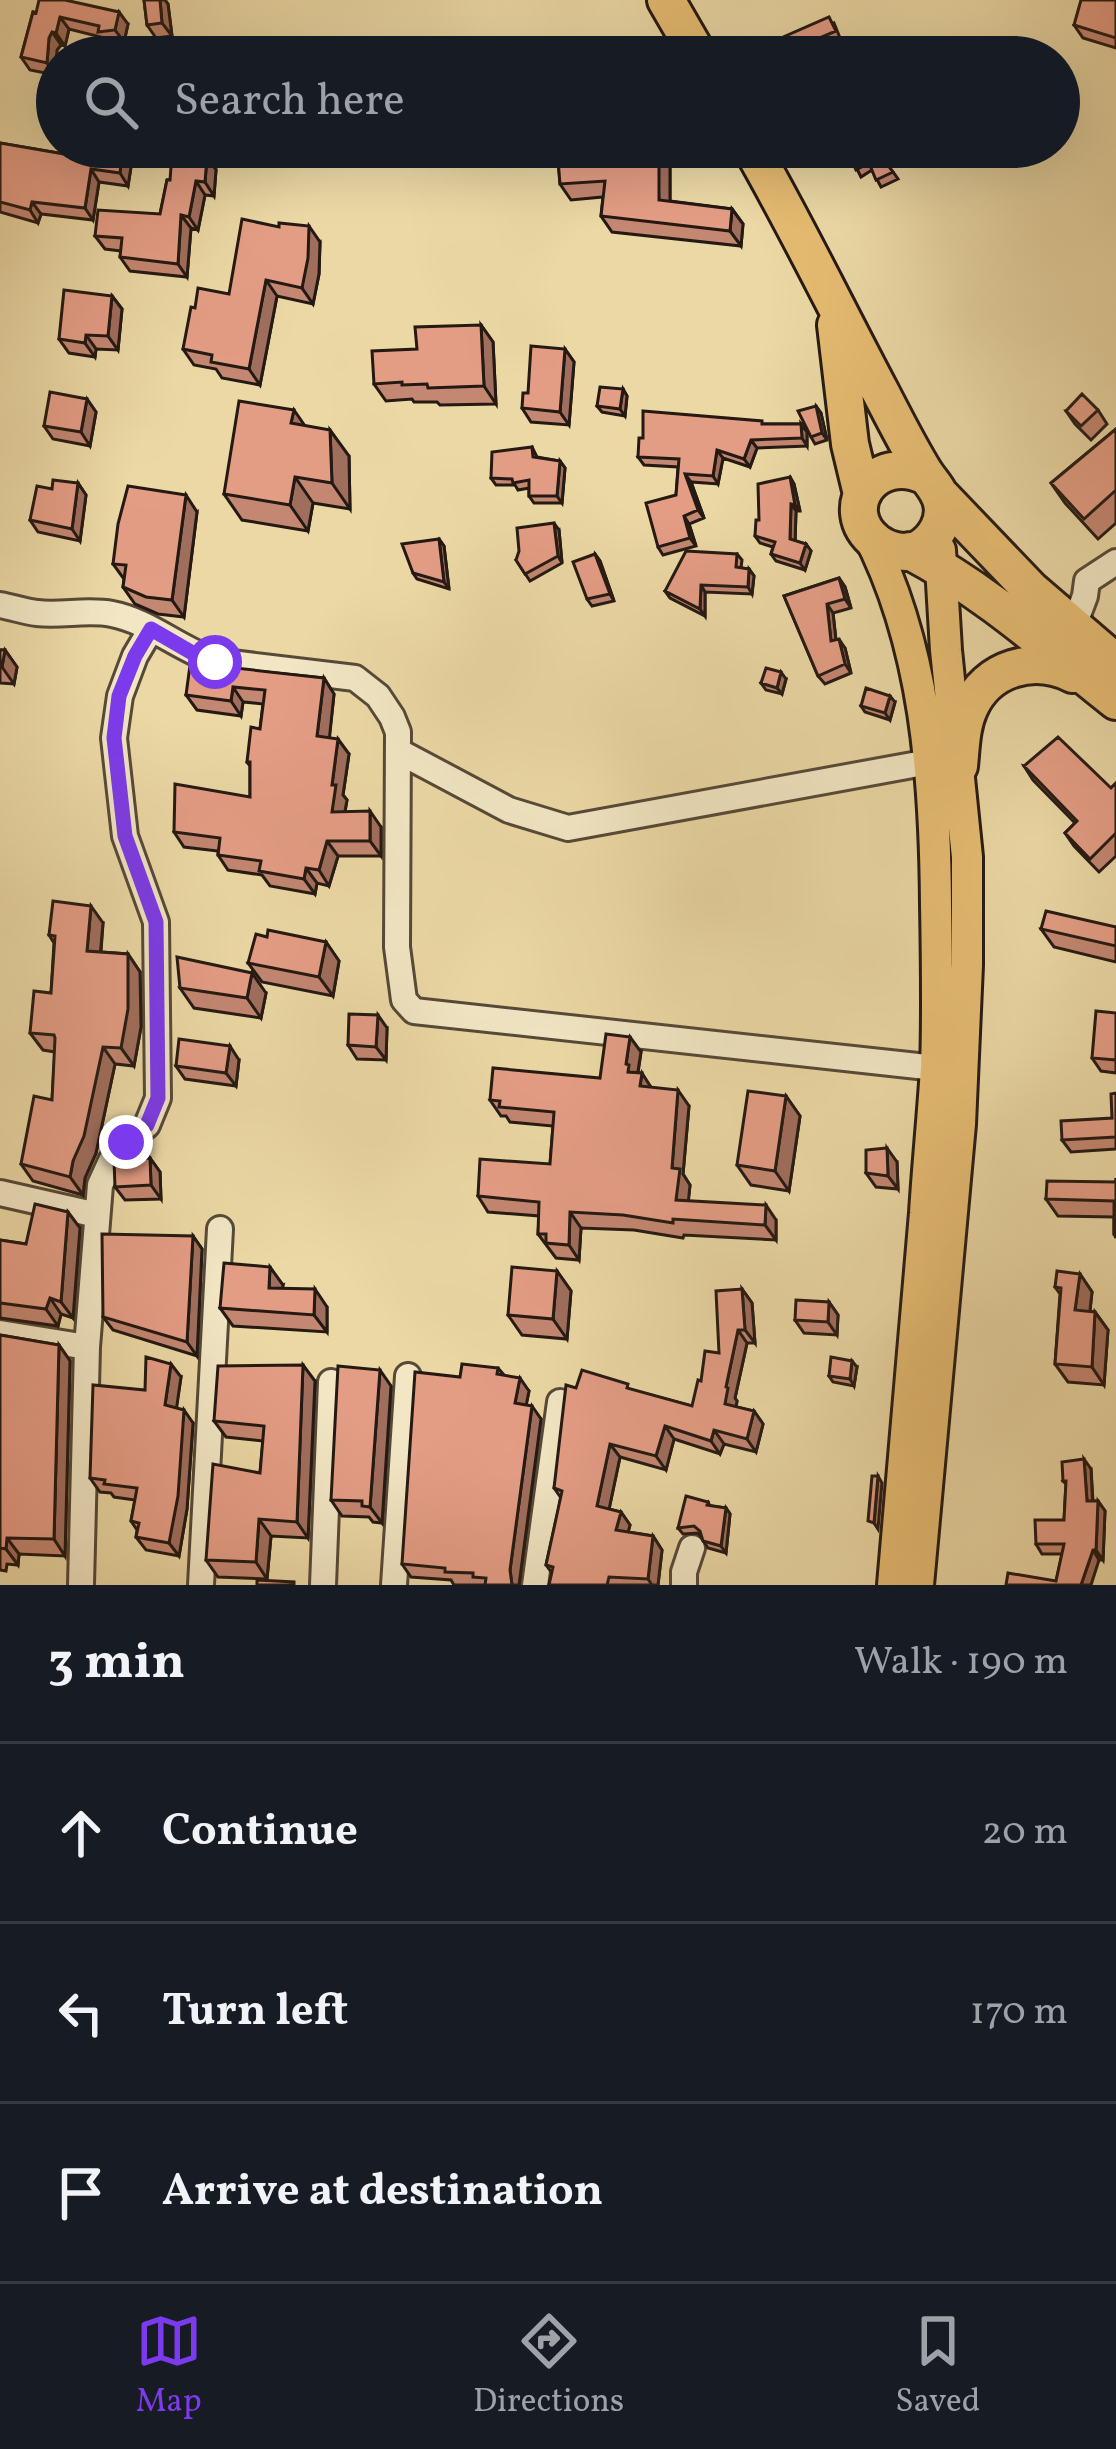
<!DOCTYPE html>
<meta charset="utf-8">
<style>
:root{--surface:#171b24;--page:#242831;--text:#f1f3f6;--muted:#9ea1a6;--line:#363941;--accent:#7c3aed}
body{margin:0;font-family:Vollkorn,serif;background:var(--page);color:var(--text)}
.stop{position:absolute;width:36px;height:36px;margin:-27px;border:9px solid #7c3aed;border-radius:50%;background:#fff}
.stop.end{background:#7c3aed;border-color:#fff;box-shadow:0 3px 12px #0008}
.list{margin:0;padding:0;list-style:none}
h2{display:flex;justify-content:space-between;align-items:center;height:156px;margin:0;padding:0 48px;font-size:51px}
h2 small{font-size:39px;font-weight:400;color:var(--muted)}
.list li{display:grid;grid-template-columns:78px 1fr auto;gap:36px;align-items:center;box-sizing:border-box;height:180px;padding:0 48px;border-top:3px solid var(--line)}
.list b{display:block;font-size:45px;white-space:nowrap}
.list em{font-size:39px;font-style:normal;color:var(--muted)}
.icon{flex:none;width:66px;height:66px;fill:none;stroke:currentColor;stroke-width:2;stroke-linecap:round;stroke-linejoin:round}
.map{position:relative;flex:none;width:1116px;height:1585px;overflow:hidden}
.search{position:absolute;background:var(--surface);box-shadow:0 12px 48px #0002;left:36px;right:36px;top:36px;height:132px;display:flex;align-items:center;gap:30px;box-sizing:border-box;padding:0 42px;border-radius:66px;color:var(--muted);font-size:45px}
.sheet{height:696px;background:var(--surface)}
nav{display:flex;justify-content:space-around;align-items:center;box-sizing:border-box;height:168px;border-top:3px solid var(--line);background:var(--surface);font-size:33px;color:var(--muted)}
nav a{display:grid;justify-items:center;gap:6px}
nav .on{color:var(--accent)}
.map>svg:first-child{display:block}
</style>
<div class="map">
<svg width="1116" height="1585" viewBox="0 0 1116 1585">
<rect width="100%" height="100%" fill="#ebd8a5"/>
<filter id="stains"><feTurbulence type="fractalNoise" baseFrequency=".00167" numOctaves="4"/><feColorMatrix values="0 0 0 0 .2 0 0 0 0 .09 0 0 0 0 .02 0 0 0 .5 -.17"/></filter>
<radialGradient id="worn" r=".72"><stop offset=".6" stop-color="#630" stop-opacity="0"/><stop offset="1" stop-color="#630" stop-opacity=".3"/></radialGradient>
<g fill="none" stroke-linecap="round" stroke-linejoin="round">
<defs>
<path id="minor" d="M0,605C12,607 25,612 37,613C62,616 87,609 112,614C149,621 179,649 215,661L355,678L378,696L392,717L398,732L397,947L404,1000L414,1011L936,1068
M1073,628L1085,596L1087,581L1116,562
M398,751L509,810L568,828L929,762
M0,1193L97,1215
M0,1333L87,1347
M81,1585L87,1347L100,1185L111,1161L126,1142L147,1125L158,1098L156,922L125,836L114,738L120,696L135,656L151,629
M201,1585L220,1229
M323,1585L331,1382
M394,1585L408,1376
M535,1585L560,1402
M684,1585V1572L692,1548"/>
<path id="major" d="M867,532C926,645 935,779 936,904C937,959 938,1014 936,1068C933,1116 928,1165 925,1213C915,1337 904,1461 893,1585
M918,1585L960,1124L967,965V857L946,650L940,550"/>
<path id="highway" d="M666,0L699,57
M751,147C797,227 837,310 880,391C894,418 908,446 924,472C931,483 939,489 942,503C946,521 935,540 919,549C906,555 887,551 876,542C835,510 874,451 926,476
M836,325L850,444L862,494
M941,496L1031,590L1116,663
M910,551C986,591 1049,648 1116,701
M959,766C961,747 961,727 969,709C987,667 1034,655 1073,674"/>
</defs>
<use href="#minor" stroke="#564938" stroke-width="30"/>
<use href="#major" stroke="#241913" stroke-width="36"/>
<use href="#highway" stroke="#241913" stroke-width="42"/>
<use href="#minor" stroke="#f2e6c4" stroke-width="24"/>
<use href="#major" stroke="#e6bc72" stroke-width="30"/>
<use href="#highway" stroke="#e6bc72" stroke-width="36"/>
</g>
<path fill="#c48772" stroke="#241913" stroke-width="3" d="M144,0H165L168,4L172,36L156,38L147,25Z
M1116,0V48L1083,38L1074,25Z
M33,12L128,24L124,42L106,44L101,37L69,29L65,46L61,45L57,50L55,75L30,70L21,57Z
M834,23L840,38L796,57H790L787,52Z
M0,143L64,154L122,155L131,167L128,186L99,182L93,220L41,214L38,223L0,212Z
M557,147H595L596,158L670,160V201L732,209L743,224L741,246L612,232L601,216L603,197L571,200L560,184Z
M846,147L893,172L898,179L881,187L872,170L861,177Z
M216,170L214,196L205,195L198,230L191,228L187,277L130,271L120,257L121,251L105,249L95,236L160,214L167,180Z
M320,242L319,274L313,304L277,296L260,385L222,378L216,369L194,365L183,349L195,308L229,294Z
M112,296L122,309L118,350L96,349L95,357L69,353L59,339Z
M481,325L493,342L496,404L440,405L437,402H414L412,399L386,401L374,384L417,349Z
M565,349L574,362L569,425L531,422L522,408Z
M623,389L627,396L625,416L602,412L597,406Z
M87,399L96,412L90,446L53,439L44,426Z
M816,406L821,413L827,440L815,444L811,437Z
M1098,410L1107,424L1091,440L1075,424L1066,411Z
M764,424H801L807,432V446L757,448L750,467L723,458L718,484L691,482L704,518L689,524L696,546L663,555L658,547L676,495L678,467L644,465L638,457Z
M304,425L349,456L350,509L313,503L308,531L242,520L224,494Z
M1116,429V523L1098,539L1065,503L1051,483Z
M532,447L537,457L560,461L565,468L562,503H534L529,496V488L518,490L515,485H496L491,478Z
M790,477L794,484L800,511H796L795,541L806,544L811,551L805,570L776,561L771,554L773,547L760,543L755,536L759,520Z
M78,483L86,495L80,541L38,532L30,520Z
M197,512L184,617L158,614L135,604L123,587L124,579L113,564Z
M559,530L562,563L530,581L516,560Z
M439,539L444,546L449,589L417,579L413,573Z
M595,554L600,561L614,601L592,606L587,599Z
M737,554L742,560L741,568L749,569L754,576L752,594L705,592V616L670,598L665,591Z
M839,578L845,587L851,608L833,613L836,640L845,648L851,673L825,684L818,676L784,596Z
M0,650H5L17,667L14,684L0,683Z
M235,666L237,669L324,678L334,694L329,738L349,754L343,795L347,800L345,812L381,827V856H338L329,886L317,883L315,894L270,886L262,875L228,870L218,855V851L184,847L174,832L250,797V766L247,762L260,729L263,704L243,702L241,716L197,710L186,695Z
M786,679L782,694L766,690L761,683Z
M895,702L890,720L865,712L861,706Z
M1024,766L1111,788L1116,783V856L1099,872L1074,846L1065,833L1075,823L1033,780Z
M103,923L101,952L128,954L140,972L141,1027L134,1066L115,1064L96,1153L85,1178L83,1195L33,1181L21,1164L52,1100L55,1052L43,1050L30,1033L51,993L54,943L49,935Z
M1116,927V962L1054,947L1041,929Z
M326,942L339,961L333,996L262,982L248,963Z
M180,988L266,993L261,1018L194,1008Z
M1116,1013V1073L1101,1071L1092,1058Z
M387,1028L386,1060L357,1059L348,1045Z
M641,1052L638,1073L651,1087L689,1106L683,1174L690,1185L688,1201L776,1220V1240L684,1235L683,1238L634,1230L581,1228L579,1260L556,1258L538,1234L539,1216L488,1212L478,1196L550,1164L553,1126L510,1122L506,1116H501L490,1100L600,1078Z
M239,1060L236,1086L185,1079L176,1066Z
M1116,1093V1149L1071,1152L1062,1140L1112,1118Z
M786,1096L800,1116L789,1191L751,1185L737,1165Z
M150,1158L160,1172L161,1199L125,1200L115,1187Z
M897,1162L898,1189L876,1187L866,1173Z
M1116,1178V1238L1114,1234V1217L1058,1216L1046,1199L1116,1182Z
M80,1228L73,1318L61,1314L58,1326L0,1318V1240L26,1244Z
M193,1236L202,1249L197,1356L113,1330L103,1317Z
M557,1271L571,1291L567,1339L522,1335L508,1315Z
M1080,1274L1092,1292L1090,1311L1095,1312L1108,1330L1104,1385L1068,1382L1055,1364L1060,1294L1055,1287Z
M283,1285L282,1288L327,1307V1332L233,1326L220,1308Z
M742,1289L752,1303L755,1343H747L735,1398L737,1401L736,1407L754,1411L763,1424L756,1452L724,1444L720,1454L674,1439L666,1470L620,1457L609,1509L621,1512L630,1525L628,1532L653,1536L662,1550L658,1585H549L552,1573L546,1565L561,1498L554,1488L576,1388L632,1390L692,1406L701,1381L719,1353Z
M829,1302L838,1315L837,1335L804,1333L795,1320Z
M0,1335L59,1345L70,1361L65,1556L19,1554L18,1565L7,1564L6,1571L0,1570Z
M857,1367L854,1386L833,1382L829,1376Z
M498,1368L504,1375L529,1391L526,1405L541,1419L519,1585H454L451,1580L411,1577L402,1564L460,1377Z
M181,1377L176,1408L193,1423L187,1509L179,1556L146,1550L136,1537L137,1530L131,1521L135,1500L114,1497L111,1493L100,1492L90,1478L145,1390Z
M315,1381L308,1538L271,1536L267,1579L218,1577L206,1560L260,1473L263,1441L226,1437L214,1421Z
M391,1386L382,1523L373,1522L369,1517L342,1516L331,1500Z
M1091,1469L1093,1501H1098L1105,1511L1103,1560H1099L1056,1581L1062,1554H1042L1036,1544L1064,1520L1066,1484L1063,1481Z
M708,1502L710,1506L726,1508L730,1514L726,1553L708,1548L698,1533L683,1534L678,1528Z"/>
<path fill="#a06e5d" stroke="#241913" stroke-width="3" d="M160,0H165L168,4L172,36L162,23Z
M119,12L128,24L124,42L115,30Z
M60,17L69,29L65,46L56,33Z
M52,32L61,45L57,50L55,75L47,63L49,38Z
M585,147H595L597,175L586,159Z
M654,147H661L670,160V216L659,200Z
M122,155L131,167L128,186L120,173Z
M207,157L216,170L214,196L205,182Z
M91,169L99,182L93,220L85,208Z
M196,181L205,195L198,230L189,217Z
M32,202L41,214L38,223L30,210Z
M732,209L743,224L741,246L730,231Z
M181,215L191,228L187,277L178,264Z
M309,226L320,242L319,274L313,304L302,288Z
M266,280L277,296L260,385L249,369Z
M112,296L122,309L118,350L108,336Z
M481,325L493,342L496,404L484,386Z
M86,335L96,349L95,357L85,343Z
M565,349L574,362L569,425L560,412Z
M623,389L627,396L625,416L620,409Z
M87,399L96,412L90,446L81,432Z
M816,406L821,413L827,440L822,433Z
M294,410L312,436L291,423Z
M801,424L807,432V446L802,438Z
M330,430L349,456L350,509L332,483Z
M751,440L757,448L750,467L744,459Z
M717,450L723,458L718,484L713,476Z
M560,461L565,468L562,503L557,496Z
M685,474L691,482L704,518L698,510Z
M295,477L313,503L308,531L290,505Z
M790,477L794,484L800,511L795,505Z
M78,483L86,495L80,541L72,529Z
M186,495L197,512L184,617L172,600Z
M791,504L796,511L795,546L790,539Z
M684,516L689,524L696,546L690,538Z
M554,523L559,530L562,563L558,556Z
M439,539L444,546L449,589L444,582Z
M806,544L811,551L805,570L800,563Z
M595,554L600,561L614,601L610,594Z
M749,569L754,576L752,594L748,587Z
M839,578L845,587L851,608L845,599Z
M701,585L705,592V616L700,609Z
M827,604L833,613L837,650L831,641Z
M839,639L845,648L851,673L845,664Z
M5,650L17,667L14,684L2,667Z
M781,672L786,679L782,694L777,688Z
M324,678L334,694L328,752L317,736Z
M233,687L243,702L241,716L231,701Z
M890,696L895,702L890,720L885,713Z
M338,739L349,754L343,795L347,800L342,827L332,812V785Z
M370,811L381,827V856L370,841Z
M327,841L338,856L329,886L319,870Z
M306,868L317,883L315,894L304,879Z
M91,906L103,923L99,969L87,951Z
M326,942L339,961L333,996L319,977Z
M128,954L140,972L141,1027L134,1066L121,1048Z
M252,973L266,993L261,1018L247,998Z
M378,1015L387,1028L386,1060L376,1047Z
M630,1037L641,1052L637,1077L628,1072L626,1064Z
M230,1046L239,1060L236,1086L226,1073Z
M103,1047L115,1064L96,1153L85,1178L83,1195L70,1177L73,1161Z
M642,1073L652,1089L640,1086Z
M678,1090L689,1106L683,1174L690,1185L687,1215L676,1200L672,1168Z
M786,1096L800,1116L789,1191L775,1171Z
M887,1148L897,1162L898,1189L888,1176Z
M150,1158L160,1172L161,1199L151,1185Z
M766,1205L776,1220V1240L765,1225Z
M68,1212L80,1228L73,1318L61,1302Z
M570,1212L581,1228L579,1260L569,1245Z
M193,1236L202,1249L197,1356L187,1342Z
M270,1267L283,1285L281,1306L269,1288Z
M557,1271L571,1291L567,1339L553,1319Z
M1080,1274L1092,1292L1088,1328L1075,1310Z
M315,1289L327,1307V1332L314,1315Z
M742,1289L752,1303L755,1343L745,1330Z
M50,1298L61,1314L58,1326L46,1309Z
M829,1302L838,1315L837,1335L828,1322Z
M1095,1312L1108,1330L1104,1385L1092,1367Z
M738,1330L747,1343L735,1398L737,1401L734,1417L725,1404L726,1387Z
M59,1345L70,1361L65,1556L54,1539Z
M852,1361L857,1367L854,1386L850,1379Z
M171,1364L181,1377L175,1419L165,1405Z
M303,1365L315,1381L308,1538L297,1522Z
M380,1370L391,1386L382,1523L370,1507Z
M520,1378L529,1391L524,1416L515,1403Z
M532,1406L541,1419L519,1585H512L510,1570Z
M184,1410L193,1423L187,1509L179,1556L169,1543Z
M754,1411L763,1424L756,1452L747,1439Z
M665,1426L674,1439L666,1470L656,1456Z
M714,1430L724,1444L720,1454L711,1441Z
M610,1444L620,1457L607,1519L597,1506Z
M1084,1459L1091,1469L1093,1510L1087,1501Z
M878,1476L882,1483L878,1529L874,1523Z
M1098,1501L1105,1511L1103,1560L1096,1550Z
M726,1508L730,1514L726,1553L721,1546Z
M621,1512L630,1525L625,1543L616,1530Z
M259,1519L271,1536L267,1579L256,1562Z
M653,1536L662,1550L658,1585H652L648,1579Z
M7,1538L19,1554L18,1565L6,1549Z
M1093,1550L1099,1560L1091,1585H1081Z"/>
<path fill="#e49d85" stroke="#241913" stroke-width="3" d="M39,0H65L119,12L115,30L98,32L99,26L60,17L56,33L52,32L49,38L47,63L21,57L33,12L36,13Z
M144,0H160L162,23L147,25Z
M1081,0H1116V38L1074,25Z
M829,17L836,31L787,52L781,38Z
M127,53L152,56V57H126Z
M0,143L64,154L65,147L122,155L120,173L91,169L85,208L32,202L30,210L0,202Z
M557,147H585L586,159L618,157V147H659V200L732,209L730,231L601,216L605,181L560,184Z
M846,147H875L893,172L876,180L869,163L856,170Z
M172,154L207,157L205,182L196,181L189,217L181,215L178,264L120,257L122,238L95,236L98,210L160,214L167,180H170Z
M242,219L279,227V223L309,226L308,258L302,288L266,280L249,369L211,362L212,355L183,349L191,307L195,308L198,288L229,294Z
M64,290L112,296L108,336L86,335L85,343L59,339Z
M481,325L484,386L428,388L427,384L402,385V382L374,384L372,351L417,349L415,327Z
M531,346L565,349L560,412L522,408L523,393H528Z
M600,387L623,389L620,409L597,406Z
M50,392L87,399L81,432L44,426Z
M1082,394L1098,410L1081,426L1066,411Z
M239,401L294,410L291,423L330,430L332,483L295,477L290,505L224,494Z
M816,406L822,433L811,437L798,411Z
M643,411L762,421V424H801L802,438L751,440L744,459L717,450L713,476L685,474L698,510L684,516L690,538L658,547L646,503L676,495L679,459L638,457L639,438H643Z
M1116,429V490L1084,519L1051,483Z
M532,447L533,457L560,461L557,496H529V480L513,483L512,479L491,478L492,452Z
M790,477L795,505L791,504L790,539L806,544L800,563L771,554L775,542L755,536L756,520H759L758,484Z
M53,480L78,483L72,529L30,520L37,486L52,489Z
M128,486L186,495L172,600L146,597L123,587L126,565L113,564L118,524Z
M554,523L558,556L525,574L516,560L519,551L517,528Z
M439,539L444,582L413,573L402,544Z
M686,551L737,554L736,567L749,569L748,587L701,585L700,609L665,591Z
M595,554L610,594L587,599L573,562Z
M839,578L845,599L827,604L831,641L839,639L845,664L818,676L784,596Z
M0,650H5L2,667H0Z
M191,658L235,666V668L324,678L317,736L338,739L332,785H336L332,812L370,811V841H327L319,870L306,868L304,879L259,871L261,861L218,855L220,838L174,832L175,784L250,797V762H247L251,727L260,729L265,690L233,687L231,701L186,695Z
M766,668L781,672L777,688L761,683Z
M866,688L890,696L885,713L861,706Z
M1058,737L1111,788L1116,783V833L1090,859L1065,833L1077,821L1024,766Z
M53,901L91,906L87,951L128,954V1009L121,1048L103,1047L84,1136L73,1161L70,1177L21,1164L34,1096L52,1100L55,1038L54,1035L30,1033L34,991L51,993L55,936L49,935Z
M1046,911L1116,927V946L1041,929Z
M268,930L326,942L319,977L248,963L256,934L267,937Z
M177,957L252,973L247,998L180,988Z
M1096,1011L1116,1013V1060L1092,1058Z
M349,1014L378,1015L376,1047L348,1045Z
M606,1034L630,1037L626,1064L629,1065L628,1072L642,1073L640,1086L678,1090L672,1168L680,1169L676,1200L766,1205L765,1225L673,1219V1223L623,1215L570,1212L569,1245L546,1243V1234H538L539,1202L478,1196L480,1159L550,1164L554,1112L499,1107L500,1101L490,1100L493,1068L600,1078Z
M179,1039L230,1046L226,1073L176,1066Z
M748,1091L786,1096L775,1171L737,1165Z
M1116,1093V1137L1062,1140L1061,1121L1112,1118L1111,1094Z
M887,1148L888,1176L866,1173V1150Z
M150,1158L151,1185L115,1187L114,1160Z
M1116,1178V1234H1114V1201L1046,1199L1047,1181L1116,1182Z
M35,1204L68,1212L61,1302L50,1298L46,1309L0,1303V1240L26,1244Z
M102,1234L193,1236L187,1342L103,1317Z
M224,1263L270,1267L269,1288L315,1289L314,1315L220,1308Z
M512,1267L557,1271L553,1319L508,1315Z
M1057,1271L1080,1274L1075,1310L1095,1312L1092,1367L1055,1364L1061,1288L1055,1287Z
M742,1289L745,1330H738L726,1387L728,1388L725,1404L754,1411L747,1439L714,1430L711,1441L665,1426L656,1456L610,1444L597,1506L621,1512L616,1530L653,1536L648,1579L609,1577L607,1585H549L553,1567L546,1565L562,1491L554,1488L566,1385L576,1388L582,1370L628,1384L627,1388L692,1406L698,1380L701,1381L705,1351L719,1353L716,1291Z
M796,1300L829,1302L828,1322L795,1320Z
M0,1335L59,1345L54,1539L7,1538L6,1549L0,1548Z
M146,1357L171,1364L165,1405L184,1410L178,1496L169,1543L136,1537L139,1523L131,1521L137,1488L104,1484L105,1480L90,1478L93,1385L145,1390Z
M831,1357L852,1361L850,1379L829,1376Z
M462,1364L498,1368L497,1374L520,1378L515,1403L532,1406L510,1570L512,1585H485L486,1578L473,1577V1573L445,1572V1568L402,1564L415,1372L460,1377Z
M303,1365L297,1522L259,1519L256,1562L206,1560L213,1464L260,1473L264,1426L214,1421L218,1366Z
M338,1366L380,1370L370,1507L362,1506V1501L331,1500Z
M1084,1459L1087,1501H1098L1096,1550H1093L1081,1585H1006L1008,1573L1056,1581L1064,1544H1036L1035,1520H1064L1066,1481H1063L1062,1462Z
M872,1476H878L874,1523L868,1521Z
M686,1496L708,1502L707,1505L726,1508L721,1546L703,1541L700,1531L694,1526L678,1528Z
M257,1580L294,1582V1585H257Z"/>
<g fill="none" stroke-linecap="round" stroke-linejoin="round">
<path stroke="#7c3aed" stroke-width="15" d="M126,1142L147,1125L158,1098L156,922L125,836L114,738L119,696L135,656L151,629L196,655L215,662"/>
</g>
<rect width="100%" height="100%" filter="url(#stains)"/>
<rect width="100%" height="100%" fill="url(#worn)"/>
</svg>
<div class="stop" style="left:215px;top:662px"></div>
<div class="stop end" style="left:126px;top:1142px"></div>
<div class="search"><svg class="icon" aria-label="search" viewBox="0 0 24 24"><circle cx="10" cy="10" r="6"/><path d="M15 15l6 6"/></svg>Search here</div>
</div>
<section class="sheet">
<h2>3 min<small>Walk · 190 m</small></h2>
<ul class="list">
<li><svg class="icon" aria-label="ahead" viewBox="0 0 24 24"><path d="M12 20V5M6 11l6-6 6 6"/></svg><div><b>Continue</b></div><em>20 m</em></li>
<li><svg class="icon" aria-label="left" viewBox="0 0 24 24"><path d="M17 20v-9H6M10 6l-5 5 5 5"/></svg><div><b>Turn left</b></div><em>170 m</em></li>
<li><svg class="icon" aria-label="arrive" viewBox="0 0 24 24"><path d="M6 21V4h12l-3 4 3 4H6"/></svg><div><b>Arrive at destination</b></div></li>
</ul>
</section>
<nav>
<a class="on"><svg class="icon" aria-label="map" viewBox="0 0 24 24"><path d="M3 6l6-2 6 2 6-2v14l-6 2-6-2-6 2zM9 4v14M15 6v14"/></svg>Map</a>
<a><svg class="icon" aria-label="directions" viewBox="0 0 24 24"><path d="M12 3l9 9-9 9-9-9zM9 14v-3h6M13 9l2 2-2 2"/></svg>Directions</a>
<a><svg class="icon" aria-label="saved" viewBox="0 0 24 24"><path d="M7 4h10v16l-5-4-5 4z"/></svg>Saved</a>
</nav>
